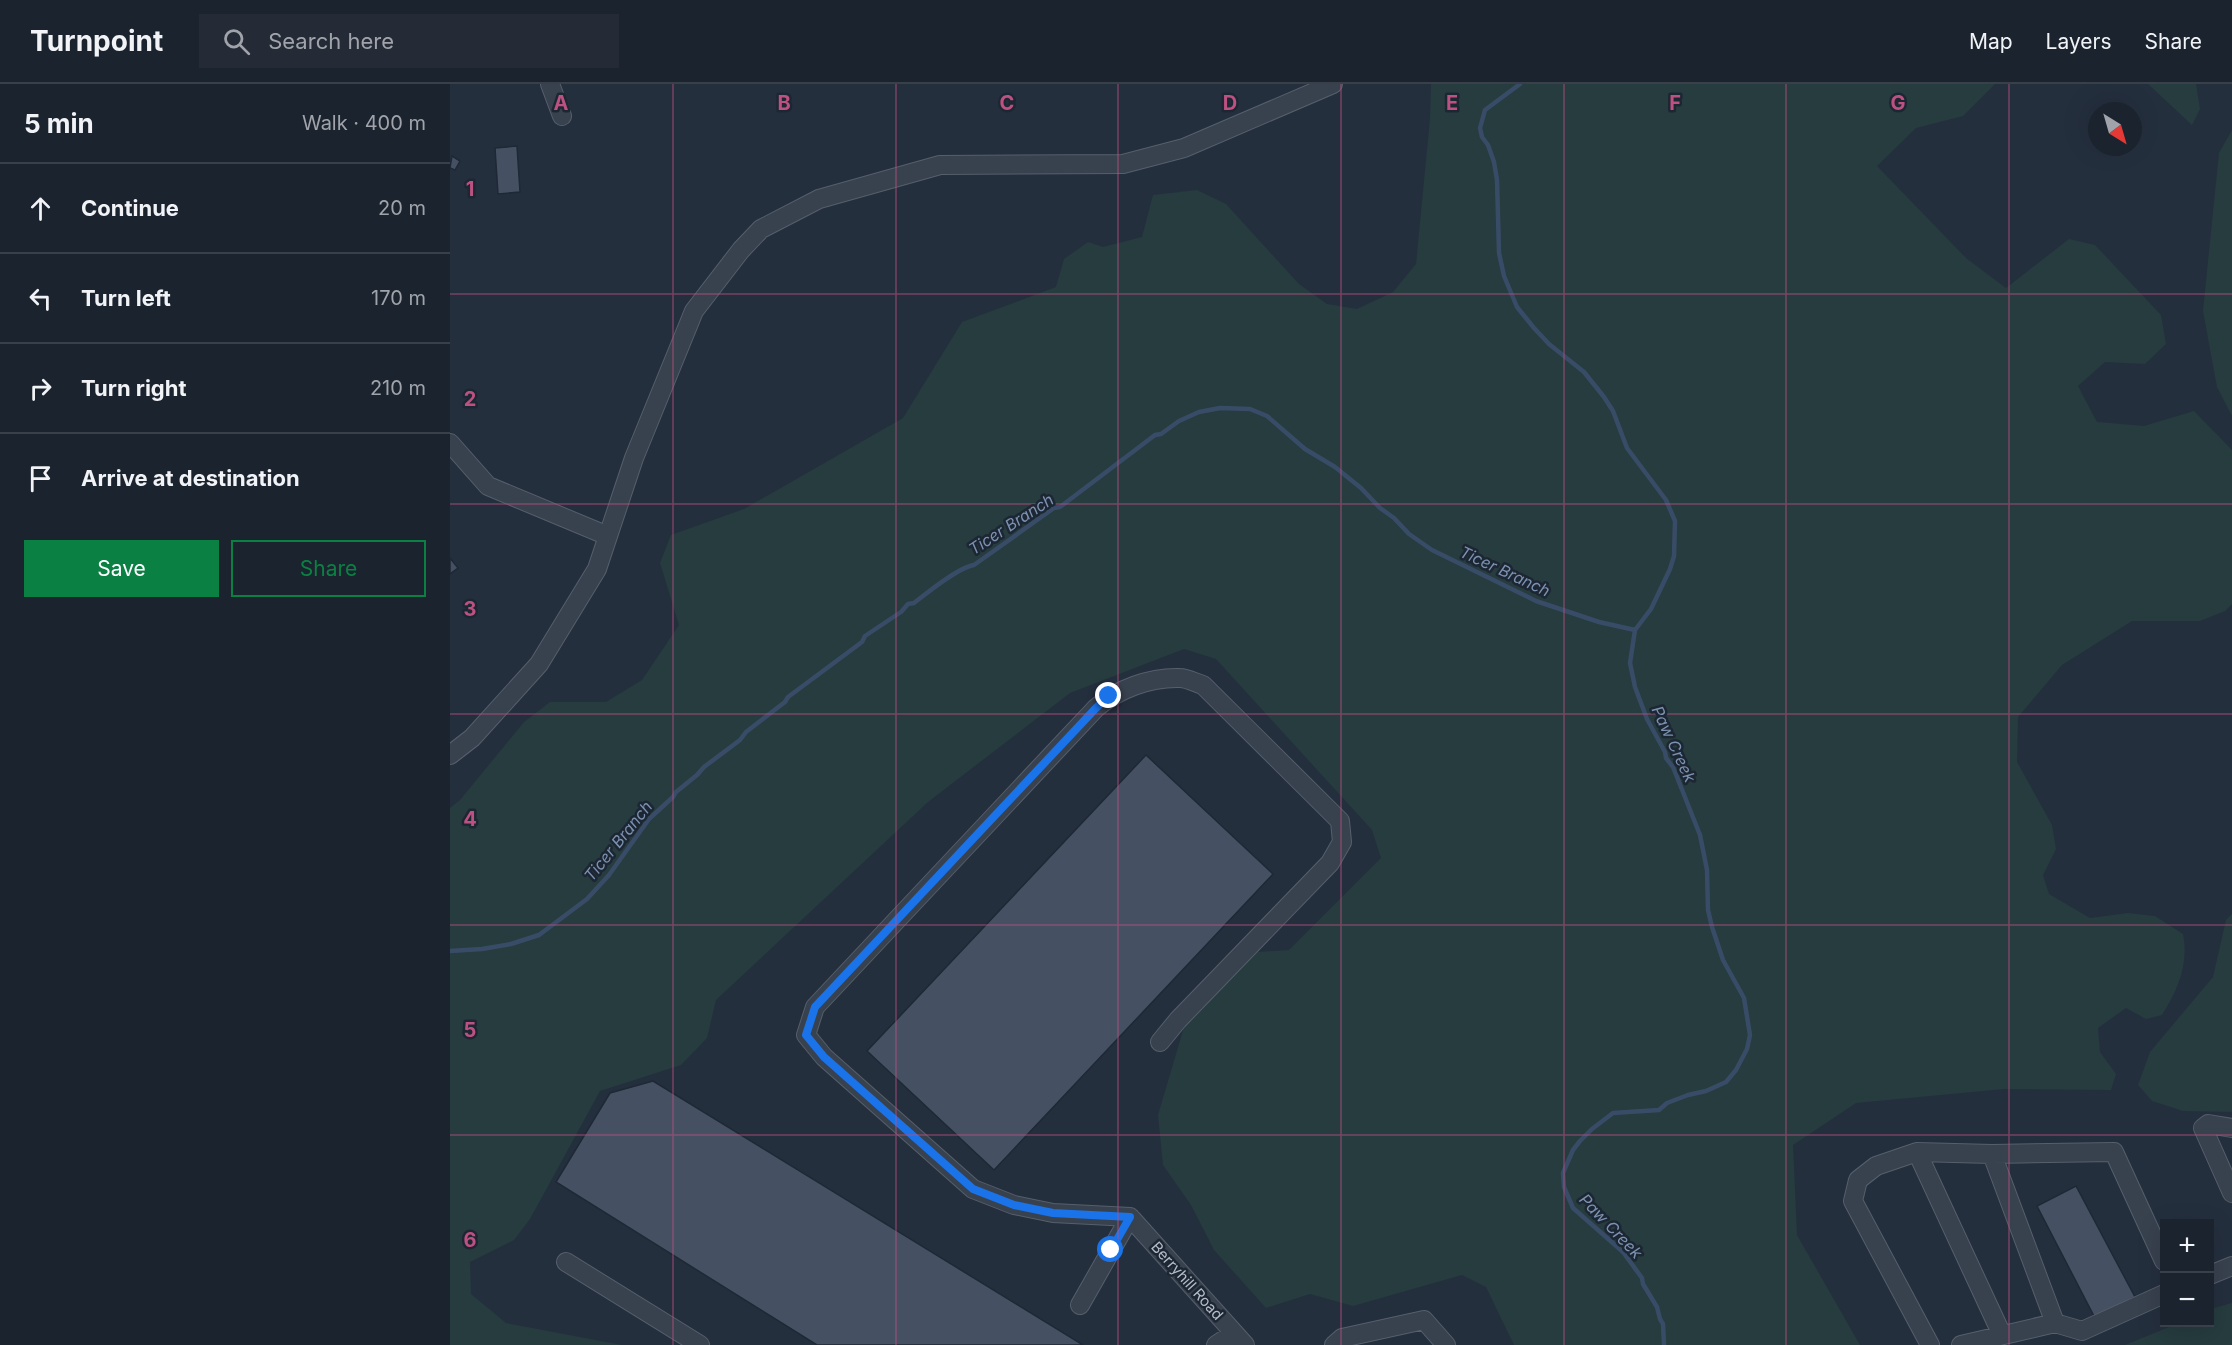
<!DOCTYPE html>
<meta charset="utf-8">
<style>
:root{--surface:#1b232e;--page:#242b36;--text:#f1f3f6;--muted:#a0a4aa;--line:#39404a;--accent:#0b8043}
body{margin:0;font-family:Inter,sans-serif;background:var(--page);color:var(--text)}
.controls{position:absolute;right:18px;bottom:18px;display:grid;overflow:hidden;border-radius:0px;box-shadow:0 6px 24px #0002}
.controls button{width:54px;height:54px;display:grid;place-items:center;padding:0;border:0;border-bottom:2px solid var(--line);background:var(--surface);color:var(--text);font:30px sans-serif}
.compass{position:absolute;left:1638px;top:18px;width:54px;height:54px;border-radius:50%;background:var(--surface);box-shadow:0 6px 24px #0002;rotate:143deg}
.stop{position:absolute;width:18px;height:18px;margin:-14px;border:4px solid #1a73e8;border-radius:50%;background:#fff}
.stop.end{background:#1a73e8;border-color:#fff;box-shadow:0 2px 6px #0008}
.list{margin:0;padding:0;list-style:none}
h2{display:flex;justify-content:space-between;align-items:center;height:78px;margin:0;padding:0 24px;font-size:26px}
h2 small{font-size:20px;font-weight:400;color:var(--muted)}
.list li{display:grid;grid-template-columns:39px 1fr auto;gap:18px;align-items:center;box-sizing:border-box;height:90px;padding:0 24px;border-top:2px solid var(--line)}
.list b{display:block;font-size:22px;white-space:nowrap}
.list em{font-size:20px;font-style:normal;color:var(--muted)}
.actions{display:flex;gap:12px;padding:18px 24px}
.actions a{flex:1;padding:14px 0;border:2px solid var(--accent);border-radius:0px;text-align:center;font-size:21px;color:var(--accent)}
.actions .main{background:var(--accent);color:#fff}
.icon{flex:none;width:33px;height:33px;fill:none;stroke:currentColor;stroke-width:2;stroke-linecap:round;stroke-linejoin:round}
.map{position:relative;flex:none;width:1782px;height:1261px;overflow:hidden}
header{display:flex;align-items:center;gap:36px;box-sizing:border-box;height:84px;padding:0 30px;background:var(--surface);border-bottom:2px solid var(--line)}
header strong{font-size:28px}
nav{display:flex;gap:33px;margin-inline-start:auto;font-size:21px}
.search{width:420px;height:54px;background:var(--page);display:flex;align-items:center;gap:15px;box-sizing:border-box;padding:0 21px;border-radius:0px;color:var(--muted);font-size:22px}
main{display:flex}
aside{flex:1;background:var(--surface)}
.map>svg:first-child{display:block}
</style>
<header>
<strong>Turnpoint</strong>
<div class="search"><svg class="icon" aria-label="search" viewBox="0 0 24 24"><circle cx="10" cy="10" r="6"/><path d="M15 15l6 6"/></svg>Search here</div>
<nav><a>Map</a><a>Layers</a><a>Share</a></nav>
</header>
<main>
<aside>
<h2>5 min<small>Walk · 400 m</small></h2>
<ul class="list">
<li><svg class="icon" aria-label="ahead" viewBox="0 0 24 24"><path d="M12 20V5M6 11l6-6 6 6"/></svg><div><b>Continue</b></div><em>20 m</em></li>
<li><svg class="icon" aria-label="left" viewBox="0 0 24 24"><path d="M17 20v-9H6M10 6l-5 5 5 5"/></svg><div><b>Turn left</b></div><em>170 m</em></li>
<li><svg class="icon" aria-label="right" viewBox="0 0 24 24"><path d="M7 20v-9h11M14 6l5 5-5 5"/></svg><div><b>Turn right</b></div><em>210 m</em></li>
<li><svg class="icon" aria-label="arrive" viewBox="0 0 24 24"><path d="M6 21V4h12l-3 4 3 4H6"/></svg><div><b>Arrive at destination</b></div></li>
</ul>
<div class="actions"><a class="main">Save</a><a>Share</a></div>
</aside>
<div class="map">
<svg width="1782" height="1261" viewBox="0 0 1782 1261">
<rect width="100%" height="100%" fill="#242f3e"/>
<path fill="#263c3f" d="M981,0H1545L1513,32L1466,44L1427,82L1516,174L1556,204L1619,155L1645,161L1711,231L1716,260L1695,280L1655,278L1628,302L1647,338L1694,342L1744,327L1782,366V520L1775,527L1750,537H1682L1612,581L1568,633L1567,678L1602,741L1606,765L1593,791L1599,810L1640,834L1678,829L1705,832L1733,850C1739,880 1728,906 1712,931L1696,935L1676,924L1648,944L1650,968L1666,990L1661,1006L1554,1005L1406,1019L1343,1061L1347,1151L1410,1261H1064L1036,1203L1012,1191L903,1222L860,1210L816,1224L764,1166L741,1121L713,1081L708,1031L734,943L808,868L839,866L931,774L922,746L766,575L734,565L620,609L478,718L266,916L257,954L231,981L150,1007L80,1135L64,1156L20,1178L21,1210L56,1239L172,1261H0V724L10,716L74,638L100,618H156L192,596L229,541L210,479L221,451L294,425L453,334L512,238L606,203L614,175L638,158L653,163L692,153L703,111L747,106L776,120L849,200L877,220L907,225L943,208L966,180L980,35Z
M1698,0H1746L1750,25L1742,41Z
M1782,46V332L1767,303L1753,227L1769,69Z
M1782,830V1028L1733,1027L1702,1017L1688,1001L1700,968L1763,893L1776,836Z
M1782,1219V1261H1675L1729,1239L1760,1238V1225Z"/>
<g fill="none" stroke-linecap="round" stroke-linejoin="round">
<path stroke="#394c67" stroke-width="4.5" d="M1070,0L1035,26L1030,44L1032,53L1038,61L1044,78L1047,96L1049,169L1054,192L1067,223L1084,244L1099,260L1134,288L1154,313L1163,327L1177,364L1216,416L1225,437L1224,472L1220,485L1201,525L1185,546L1180,579L1185,603L1197,635L1215,668L1216,674L1223,683L1250,751L1257,786L1258,826L1262,843L1273,876L1294,914L1300,951L1297,965L1286,986L1276,998L1256,1007L1238,1011L1217,1019L1209,1026L1163,1029L1142,1045L1130,1057L1123,1066L1113,1089L1114,1103L1123,1124L1173,1168L1192,1194L1193,1200L1207,1223L1210,1235L1213,1240L1214,1261
M0,867L32,865L61,860L89,851L137,815L159,791L199,735L223,713L226,708L247,691L254,683L290,656L296,648L335,618L338,613L412,558L415,552L451,528L458,520L464,519C478,508 509,483 524,481L604,424L610,423L705,351L711,350L729,337L749,328L770,324L800,325L817,332L855,365L885,383L911,404L930,424L944,434L959,450L982,466L1086,517L1149,538L1185,546"/>
</g>
<path fill="#455162" stroke="#1f2835" stroke-width="1.5" d="M67,62L70,108L48,110L45,64Z
M2,72L10,77L5,86L0,84Z
M0,474L8,484L0,490Z
M696,671L823,790L544,1086L417,967Z
M203,997L633,1261H367L106,1098L160,1009Z
M1626,1102L1685,1213L1645,1234L1587,1122Z"/>
<g fill="none" stroke-linecap="round" stroke-linejoin="round">
<defs>
<path id="minor" d="M100,0L112,32
M0,359L38,402L158,452
M0,671L22,654L89,580L147,485L184,374L244,227L291,166L311,145L369,115L490,81L673,80L734,64L883,0
M1782,1044L1758,1040L1753,1044L1782,1109
M1467,1068L1552,1251
M680,1133L603,1129L564,1121L523,1105L374,973L356,951L365,923L646,624C668,605 700,593 730,594C737,594 746,599 753,601L890,737L892,758L880,779L728,936L710,958
M680,1133L795,1261
M1714,1177L1664,1068L1542,1070L1605,1239L1632,1247L1714,1210
M116,1178L250,1261
M1760,1191L1782,1182
M630,1221L680,1133
M766,1261L784,1249
M884,1261L892,1254L974,1236L996,1261
M1480,1261L1403,1117L1408,1096L1426,1082L1467,1068L1542,1070
M1511,1261L1605,1239"/>
</defs>
<use href="#minor" stroke="#565f6c" stroke-width="20"/>
<use href="#minor" stroke="#38414e" stroke-width="18"/>
</g>
<g fill="none" stroke-linecap="round" stroke-linejoin="round">
<path stroke="#1a73e8" stroke-width="8" d="M659,612L646,624L365,923L356,951L374,973L523,1105L564,1121L603,1129L680,1133L661,1166"/>
</g>
<path fill="none" stroke="#bd5182" stroke-width="1.5" stroke-opacity="0.55" d="M223,0V1261M446,0V1261M668,0V1261M891,0V1261M1114,0V1261M1336,0V1261M1559,0V1261M0,210H1782M0,420H1782M0,630H1782M0,841H1782M0,1051H1782"/>
<g text-anchor="middle" stroke-width="5" stroke-linejoin="round" paint-order="stroke">
<g font-size="15" fill="#b4bcc9" stroke="#1d2633">
<text transform="translate(737 1197) rotate(48)" y="5">Berryhill Road</text>
</g>
<g font-size="16" font-style="italic" fill="#7c92b1" stroke="#1d2633">
<text transform="translate(561 440) rotate(-33)" y="6">Ticer Branch</text>
<text transform="translate(1055 487) rotate(25)" y="6">Ticer Branch</text>
<text transform="translate(1224 660) rotate(65)" y="6">Paw Creek</text>
<text transform="translate(168 757) rotate(-51)" y="6">Ticer Branch</text>
<text transform="translate(1161 1142) rotate(46)" y="6">Paw Creek</text>
</g>
</g>
<g font-size="20" text-anchor="middle" font-weight="bold" fill="#bd5182" stroke="#1d2633" stroke-width="5" stroke-linejoin="round" paint-order="stroke">
<text x="111" y="26">A</text>
<text x="334" y="26">B</text>
<text x="557" y="26">C</text>
<text x="780" y="26">D</text>
<text x="1002" y="26">E</text>
<text x="1225" y="26">F</text>
<text x="1448" y="26">G</text>
<text x="20" y="112">1</text>
<text x="20" y="322">2</text>
<text x="20" y="532">3</text>
<text x="20" y="742">4</text>
<text x="20" y="953">5</text>
<text x="20" y="1163">6</text>
</g>
</svg>
<div class="controls">
<button>+</button>
<button>−</button>
</div>
<svg class="compass" viewBox="-18 -18 36 36"><path d="M0-13l5 13h-10z" fill="#e53935"/><path d="M0 13l5-13h-10z" fill="#a0a4aa"/></svg>
<div class="stop" style="left:661px;top:1166px"></div>
<div class="stop end" style="left:659px;top:612px"></div>
</div>
</main>
